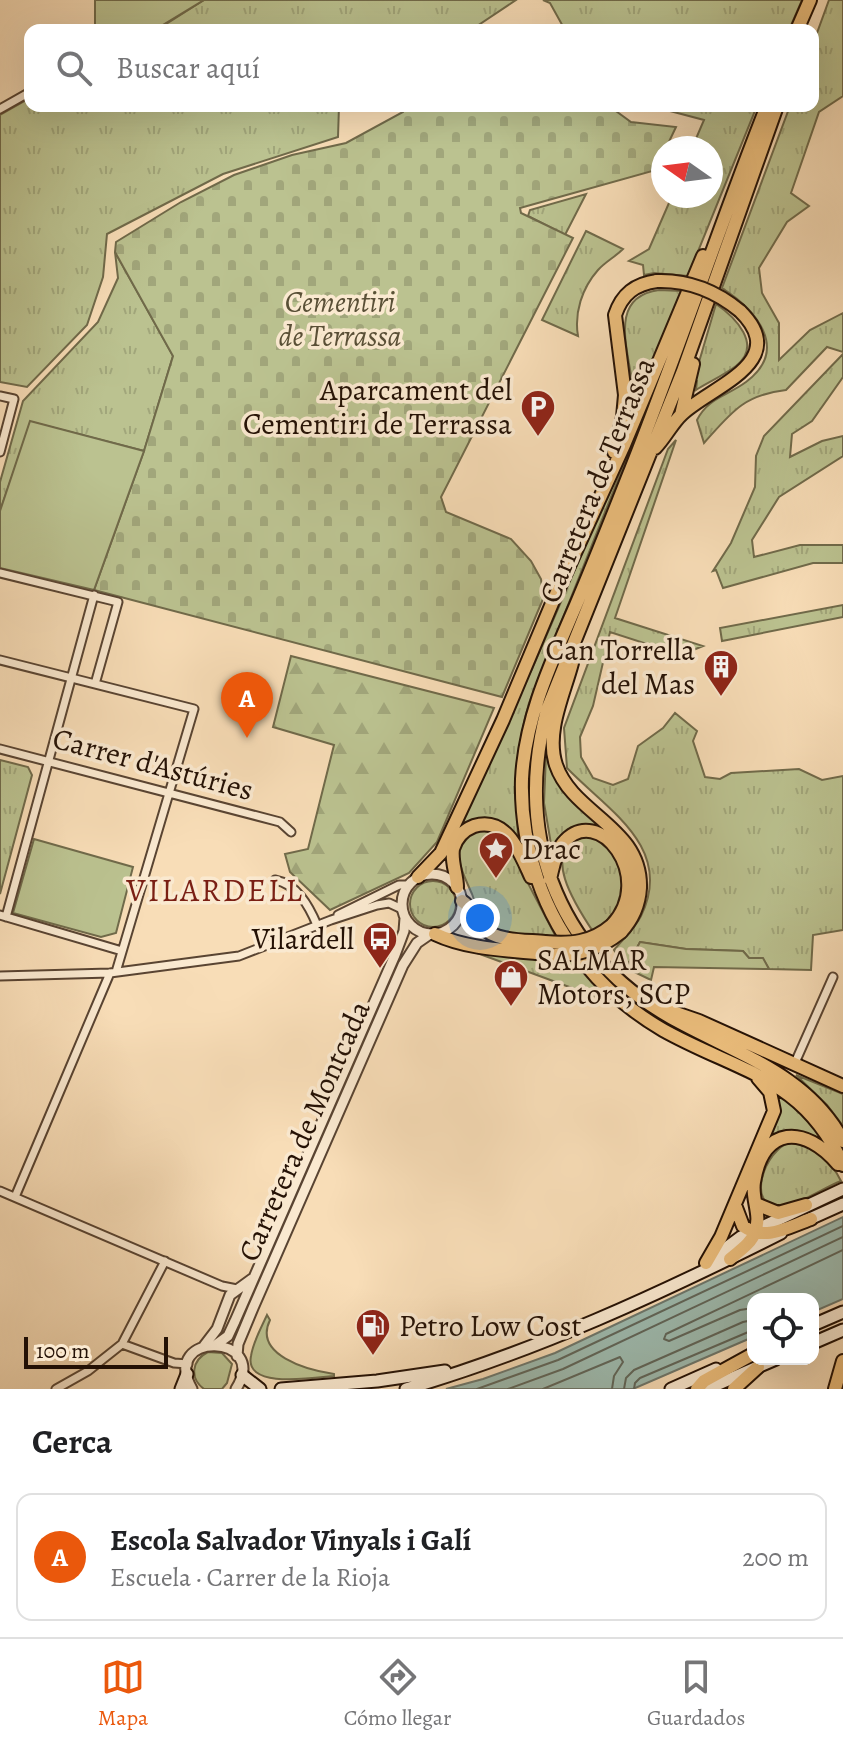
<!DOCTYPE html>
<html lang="es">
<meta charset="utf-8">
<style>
:root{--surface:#fff;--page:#f6f6f6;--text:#202124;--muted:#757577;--line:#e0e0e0;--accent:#ea580c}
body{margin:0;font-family:Alegreya,serif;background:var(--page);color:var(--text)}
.controls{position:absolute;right:24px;bottom:24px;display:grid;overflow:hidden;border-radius:16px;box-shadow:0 8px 32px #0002}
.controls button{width:72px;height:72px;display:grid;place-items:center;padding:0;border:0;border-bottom:2px solid var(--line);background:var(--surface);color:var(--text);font:40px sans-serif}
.compass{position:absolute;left:651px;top:136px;width:72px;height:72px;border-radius:50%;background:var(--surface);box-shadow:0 8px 32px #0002;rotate:284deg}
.scale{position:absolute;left:24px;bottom:20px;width:144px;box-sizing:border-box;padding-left:8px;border:4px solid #241105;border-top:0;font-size:22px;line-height:28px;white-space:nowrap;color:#241105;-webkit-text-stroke:6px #fae9d0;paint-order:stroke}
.you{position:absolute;left:480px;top:918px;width:28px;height:28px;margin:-20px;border:6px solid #fff;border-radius:50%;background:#1a73e8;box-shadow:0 0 0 12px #1a73e833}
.badge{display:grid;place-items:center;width:52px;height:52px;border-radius:50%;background:var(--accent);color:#fff;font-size:26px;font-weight:700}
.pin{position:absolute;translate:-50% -66px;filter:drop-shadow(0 2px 4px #0008)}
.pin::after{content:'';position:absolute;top:42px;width:28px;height:24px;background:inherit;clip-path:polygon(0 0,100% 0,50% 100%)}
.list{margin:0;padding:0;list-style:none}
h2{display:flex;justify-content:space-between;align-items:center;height:104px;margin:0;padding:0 32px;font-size:34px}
h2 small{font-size:26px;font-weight:400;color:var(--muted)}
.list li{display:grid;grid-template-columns:52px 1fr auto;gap:24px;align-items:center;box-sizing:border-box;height:128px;margin:0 16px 16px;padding:0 16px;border:2px solid var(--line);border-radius:16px}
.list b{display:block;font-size:30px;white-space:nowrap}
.list p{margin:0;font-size:26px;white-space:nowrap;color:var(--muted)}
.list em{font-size:26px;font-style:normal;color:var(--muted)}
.icon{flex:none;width:44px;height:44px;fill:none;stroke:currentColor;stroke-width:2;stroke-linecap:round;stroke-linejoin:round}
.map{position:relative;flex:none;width:843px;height:1389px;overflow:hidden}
.search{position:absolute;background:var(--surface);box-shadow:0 8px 32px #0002;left:24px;right:24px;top:24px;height:88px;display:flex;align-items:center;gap:20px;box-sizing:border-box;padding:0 28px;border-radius:16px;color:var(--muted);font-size:30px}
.sheet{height:248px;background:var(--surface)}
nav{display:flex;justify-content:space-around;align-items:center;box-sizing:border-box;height:112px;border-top:2px solid var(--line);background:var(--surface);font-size:22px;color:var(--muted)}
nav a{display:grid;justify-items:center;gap:4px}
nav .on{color:var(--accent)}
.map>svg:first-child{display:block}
</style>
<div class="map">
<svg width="843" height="1389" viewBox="0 0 843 1389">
<defs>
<pattern id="grass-tufts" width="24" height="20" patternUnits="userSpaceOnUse" patternTransform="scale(2)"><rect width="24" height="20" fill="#bbc290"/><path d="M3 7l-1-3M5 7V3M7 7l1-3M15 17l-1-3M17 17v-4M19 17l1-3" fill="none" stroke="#a1a67b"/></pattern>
<pattern id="forest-firs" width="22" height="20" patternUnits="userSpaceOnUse" patternTransform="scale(2)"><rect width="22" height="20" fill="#bbc290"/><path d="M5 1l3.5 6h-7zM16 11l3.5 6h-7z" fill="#a1a67b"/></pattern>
<pattern id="cemetery-stones" width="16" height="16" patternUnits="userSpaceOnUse" patternTransform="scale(2)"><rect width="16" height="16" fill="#bbc290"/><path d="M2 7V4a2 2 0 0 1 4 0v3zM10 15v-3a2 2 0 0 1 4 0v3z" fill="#a1a67b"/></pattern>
</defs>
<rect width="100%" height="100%" fill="#f8ddb7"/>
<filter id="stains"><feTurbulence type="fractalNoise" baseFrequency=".0025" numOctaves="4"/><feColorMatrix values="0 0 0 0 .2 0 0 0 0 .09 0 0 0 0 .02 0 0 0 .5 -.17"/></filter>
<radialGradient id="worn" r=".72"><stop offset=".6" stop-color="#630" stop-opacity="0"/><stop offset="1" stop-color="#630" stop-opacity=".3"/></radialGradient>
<path fill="url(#grass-tufts)" stroke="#706a4a" stroke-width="2" d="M204,0H516L471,30H165L163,26Z
M543,0H802L789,30H565L550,3Z
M829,0H843V96L819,112L791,193L809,206L787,222L759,268L762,293L779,323V360L810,330L843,313V352L827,347L786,390C743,395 731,413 704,443L697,420C708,398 727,396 746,382C790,349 756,310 722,288L790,106H813V44Z
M30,98V106H339L338,137L223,174L107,234L103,277L87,325L27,387L0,382V115Z
M651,106H757L688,276L654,273L644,275L643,265L629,261L649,249L672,196H711V148H692L704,120Z
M586,194L565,235L528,216L530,210Z
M586,231L623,249C615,257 605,262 598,270C582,288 574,313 578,336L542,320Z
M115,252L173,356L144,451L31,422L0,511V482L23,401L98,322L118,278Z
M659,290L682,291L634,406C636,365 600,298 659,290Z
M716,304C735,317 763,345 736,366C724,375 709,382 696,390L697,381L694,379Z
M668,354L529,703C514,754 516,788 518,839C495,815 489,821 459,829L512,709L532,669Z
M843,354V377L812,421L792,434L790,457L822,441L843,436V456L779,497L752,540L754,557L800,545H843V563H813L723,588L716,570L713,571L731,543L755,487L756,456L764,436Z
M676,440L615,618L703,646L681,655L610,632L593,706L580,737L581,757L593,778L613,785L628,779L638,746L663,728L675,713L697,731L693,741L705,777L720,779L731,773L799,769L822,780L843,776V930L813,935L811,970L769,969L763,959L749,958L743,951L686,949L640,942L626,968L614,950C623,939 635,928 641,916C675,847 606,809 567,768L564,728L668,449Z
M843,605V617L722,641L720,628Z
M546,755L562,787L609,833C586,821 566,831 552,850L544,803Z
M0,760L28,767L32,775L0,894Z
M484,830L496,832L507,843L556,937C536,935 507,938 490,926C480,919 476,905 472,894C461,869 444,838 484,830Z
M586,837C613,838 630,875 621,899C616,914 606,923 594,933C578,909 536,847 586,837Z
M410 904a23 23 0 1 1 46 0a23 23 0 1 1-46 0Z
M458,946L573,961L611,1001L610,1002Z
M796,1075L843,1094V1126L827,1105Z
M776,1091L798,1109L825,1142C803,1130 789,1128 767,1142L779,1110Z
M791,1142C814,1144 831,1161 841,1181C823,1188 801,1204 782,1206C744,1210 764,1149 791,1142Z"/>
<path fill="url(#forest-firs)" stroke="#706a4a" stroke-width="2" d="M291,656L494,708L437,842L409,873L330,910L290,872L285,854L308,849L334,745L273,727Z"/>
<path fill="url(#cemetery-stones)" stroke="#706a4a" stroke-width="2" d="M402,106H609L631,122L676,127L666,148H663V155L656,170L520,208L521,213L573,238L441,497L446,512L511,539L531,561L541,579L543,599L502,697L94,590L144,451L173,356L115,252L116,242L181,202L234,175L292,155L346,143L403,112Z"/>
<path fill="#bbc290" stroke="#706a4a" stroke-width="2" d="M95,0H204L163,25L165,30H95Z
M30,421L144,451L94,590L0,568V511Z
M34,839L133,867L116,933L101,937L13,913Z
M640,942L686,949L743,951L749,958H763L769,969L654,967L651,980L626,968Z
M267,1315L270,1320C253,1355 307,1370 334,1374V1376C312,1378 244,1389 251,1356C253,1342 261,1328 267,1315Z
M208,1352L222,1353L232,1364L227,1383L222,1389H204C189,1378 192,1360 208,1352Z"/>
<path fill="#9dbbb0" stroke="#6d776c" stroke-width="2" d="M843,1217V1299L813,1312V1299H753V1337L633,1389H446L483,1379L555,1353Z"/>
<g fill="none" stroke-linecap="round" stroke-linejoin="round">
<path stroke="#60665a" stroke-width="2" d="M753,1308L740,1310L669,1341L664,1339L666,1334L843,1250
M477,1389L558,1360L843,1226
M508,1389L563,1369L843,1237
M543,1389L620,1357L623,1362L614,1376L612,1389
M624,1389L626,1378L634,1370L743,1322L753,1320
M634,1389L635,1383L640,1378L753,1330"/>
<defs>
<path id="minor" d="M0,109L30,92
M0,396L14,399L0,452
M0,573L118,602L95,684
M0,660L194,709L116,972
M0,749L280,822L291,832
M275,880C297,884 309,906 317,925
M0,915L122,951
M338,915L399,885H408
M6,917L94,595
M0,976L110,973L239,956L331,920L377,905L389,903L402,909
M794,1065L833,977
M0,1191L222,1286L237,1289
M15,1197L110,973
M122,1344L174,1363L188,1364
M56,1389L88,1371L122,1344L165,1261"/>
<path id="tertiary" d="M402 904a30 30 0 1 1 60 0a30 30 0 1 1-60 0Z
M217,1344L228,1336L235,1321L395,955L404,931L405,918
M204,1346L217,1329L230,1295L252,1279
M237,1356L238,1344L253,1308L403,965L417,943L430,934
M192,1389C159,1330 271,1333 236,1389"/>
<path id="secondary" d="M803,1222L843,1204
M710,1260L741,1237L843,1189
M813,1325L843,1312
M813,1343L843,1330
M242,1375L260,1389
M181,1389L187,1374
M281,1389L377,1381L445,1371
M406,1389C536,1351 660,1294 781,1233
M671,1389L716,1369
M707,1389L776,1359"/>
<path id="primary" d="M797,30L810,0
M767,106C718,229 677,355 628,477C611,520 594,563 576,605C552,661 525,717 522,779C520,845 543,915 586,965C607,991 634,1013 663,1030C738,1072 804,1077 843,1165
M777,106L683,371L547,710C512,841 561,961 683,1024C743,1056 809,1077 843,1141
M681,415L693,364
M655,448C665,438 672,423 682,414C712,386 792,362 740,311
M614,452L623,417L625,395L615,315C622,294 635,284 657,281
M572,663C564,694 545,732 556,765C573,815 642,827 640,888C639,905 632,920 621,932
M418,877L441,853L503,720L553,601L624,445L703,256
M550,879C553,867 555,853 563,843C598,801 657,877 612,925
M457,887C457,875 451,862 453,849C456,838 464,830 474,826C507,816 520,853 531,877
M462,901C473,908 474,918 482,927C496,942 526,940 545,942
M435,934C471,951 516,950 555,955
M670,1011L699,1021L843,1086
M756,1204L778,1213L806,1205
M735,1205L743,1226C765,1242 788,1227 811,1219
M730,1259C739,1251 751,1244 755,1232C762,1215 751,1199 754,1182C763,1125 805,1125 838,1164
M706,1263L721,1237L774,1111L770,1092L758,1078
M697,1389L704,1381L753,1354
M734,1389L758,1367
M835,1389L843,1361"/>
</defs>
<use href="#minor" stroke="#594432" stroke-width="11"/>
<use href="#tertiary" stroke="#594432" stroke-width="13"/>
<use href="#secondary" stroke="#241105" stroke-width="15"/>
<use href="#primary" stroke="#241105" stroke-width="16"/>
<use href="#minor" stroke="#fae9d0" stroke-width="7"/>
<use href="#tertiary" stroke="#fae9d0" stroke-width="9"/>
<use href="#secondary" stroke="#fae9d0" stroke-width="11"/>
<use href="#primary" stroke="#ecbe7c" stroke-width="12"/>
<defs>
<path id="primary-bridge" d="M657,281C689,280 716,291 740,311
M545,942C571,944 591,943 612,925
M555,955C581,955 601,948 621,932"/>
</defs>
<use href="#primary-bridge" stroke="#241105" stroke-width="16" stroke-linecap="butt"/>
<use href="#primary-bridge" stroke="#ecbe7c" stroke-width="12"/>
</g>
<defs>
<symbol id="parking-pin" viewBox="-11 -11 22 30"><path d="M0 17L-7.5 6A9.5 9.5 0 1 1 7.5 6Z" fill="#8f2418" stroke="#fae9d0"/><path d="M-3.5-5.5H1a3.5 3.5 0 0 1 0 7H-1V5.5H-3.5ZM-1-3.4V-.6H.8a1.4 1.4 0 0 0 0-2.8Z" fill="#fff"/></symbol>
<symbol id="building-pin" viewBox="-11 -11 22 30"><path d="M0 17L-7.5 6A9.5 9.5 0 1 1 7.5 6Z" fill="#8f2418" stroke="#fae9d0"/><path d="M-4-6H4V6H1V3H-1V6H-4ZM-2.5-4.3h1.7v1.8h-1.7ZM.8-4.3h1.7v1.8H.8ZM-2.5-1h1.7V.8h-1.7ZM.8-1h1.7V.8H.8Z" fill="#fff"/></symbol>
<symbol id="sight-pin" viewBox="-11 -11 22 30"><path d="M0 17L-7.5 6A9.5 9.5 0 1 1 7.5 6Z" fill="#8f2418" stroke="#fae9d0"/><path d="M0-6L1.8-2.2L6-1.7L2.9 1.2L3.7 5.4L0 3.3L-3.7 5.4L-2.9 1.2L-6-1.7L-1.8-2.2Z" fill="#fff"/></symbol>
<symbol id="bus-pin" viewBox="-11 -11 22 30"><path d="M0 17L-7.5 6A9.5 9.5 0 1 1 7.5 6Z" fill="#8f2418" stroke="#fae9d0"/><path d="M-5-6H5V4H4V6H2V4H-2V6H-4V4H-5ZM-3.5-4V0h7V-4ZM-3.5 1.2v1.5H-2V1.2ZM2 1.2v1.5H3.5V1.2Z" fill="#fff"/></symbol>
<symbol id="shop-pin" viewBox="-11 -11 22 30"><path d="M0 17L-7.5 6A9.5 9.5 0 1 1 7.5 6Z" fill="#8f2418" stroke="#fae9d0"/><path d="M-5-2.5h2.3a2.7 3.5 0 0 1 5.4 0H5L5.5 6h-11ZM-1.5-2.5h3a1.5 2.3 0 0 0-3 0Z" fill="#fff"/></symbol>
<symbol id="fuel-pin" viewBox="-11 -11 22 30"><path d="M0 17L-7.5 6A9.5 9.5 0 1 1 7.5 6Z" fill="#8f2418" stroke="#fae9d0"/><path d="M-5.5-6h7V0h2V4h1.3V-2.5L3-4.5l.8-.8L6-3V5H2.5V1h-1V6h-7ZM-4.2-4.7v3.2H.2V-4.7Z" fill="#fff"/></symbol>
</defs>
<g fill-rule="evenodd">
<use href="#parking-pin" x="518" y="387" width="40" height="54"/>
<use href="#building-pin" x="701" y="647" width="40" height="54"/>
<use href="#sight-pin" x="476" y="829" width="40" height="54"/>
<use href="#bus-pin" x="360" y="919" width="40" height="54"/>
<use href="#shop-pin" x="491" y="957" width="40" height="54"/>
<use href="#fuel-pin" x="353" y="1306" width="40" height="54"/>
</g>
<g text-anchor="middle" stroke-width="7" stroke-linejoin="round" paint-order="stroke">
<g font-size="30" font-style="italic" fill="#594f36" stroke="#fae9d0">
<text x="340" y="312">Cementiri<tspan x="340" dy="34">de Terrassa</tspan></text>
</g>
<g font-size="30" fill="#241105" stroke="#fae9d0" text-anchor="end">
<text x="512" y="400">Aparcament del<tspan x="512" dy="34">Cementiri de Terrassa</tspan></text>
<text x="695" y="660">Can Torrella<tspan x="695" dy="34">del Mas</tspan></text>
<text x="522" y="859" text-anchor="start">Drac</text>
<text x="354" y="949">Vilardell</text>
<text x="537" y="970" text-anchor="start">SALMAR<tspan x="537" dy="34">Motors, SCP</tspan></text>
<text x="399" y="1336" text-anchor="start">Petro Low Cost</text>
</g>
<g font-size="30" fill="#241105" stroke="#fae9d0">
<text transform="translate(597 480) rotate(-68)" y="10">Carretera de Terrassa</text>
<text transform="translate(153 764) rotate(15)" y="10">Carrer d'Astúries</text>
<text transform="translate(304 1131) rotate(-66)" y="10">Carretera de Montcada</text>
</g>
<g font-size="32" letter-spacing="2" fill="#7a1f14" stroke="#fae9d0">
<text x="215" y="901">VILARDELL</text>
</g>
</g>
<rect width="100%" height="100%" filter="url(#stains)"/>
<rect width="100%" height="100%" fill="url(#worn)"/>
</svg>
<div class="controls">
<button><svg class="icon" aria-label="locate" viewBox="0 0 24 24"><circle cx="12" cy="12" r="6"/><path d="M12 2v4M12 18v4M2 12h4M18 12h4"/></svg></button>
</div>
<svg class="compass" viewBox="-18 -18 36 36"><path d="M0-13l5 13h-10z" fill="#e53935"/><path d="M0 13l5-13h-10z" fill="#757577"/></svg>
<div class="scale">100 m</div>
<div class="you"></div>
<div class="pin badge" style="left:247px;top:738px">A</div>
<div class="search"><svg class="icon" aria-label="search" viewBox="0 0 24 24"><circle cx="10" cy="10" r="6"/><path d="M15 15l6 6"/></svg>Buscar aquí</div>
</div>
<section class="sheet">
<h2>Cerca<small></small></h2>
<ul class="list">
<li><span class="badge">A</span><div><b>Escola Salvador Vinyals i Galí</b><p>Escuela · Carrer de la Rioja</p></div><em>200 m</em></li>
</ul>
</section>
<nav>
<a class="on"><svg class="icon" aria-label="map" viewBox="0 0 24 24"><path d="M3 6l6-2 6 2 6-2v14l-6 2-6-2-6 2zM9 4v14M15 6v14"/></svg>Mapa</a>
<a><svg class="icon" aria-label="directions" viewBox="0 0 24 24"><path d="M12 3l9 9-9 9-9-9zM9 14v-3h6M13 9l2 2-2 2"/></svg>Cómo llegar</a>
<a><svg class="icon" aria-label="saved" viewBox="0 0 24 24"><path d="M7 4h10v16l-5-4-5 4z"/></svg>Guardados</a>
</nav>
